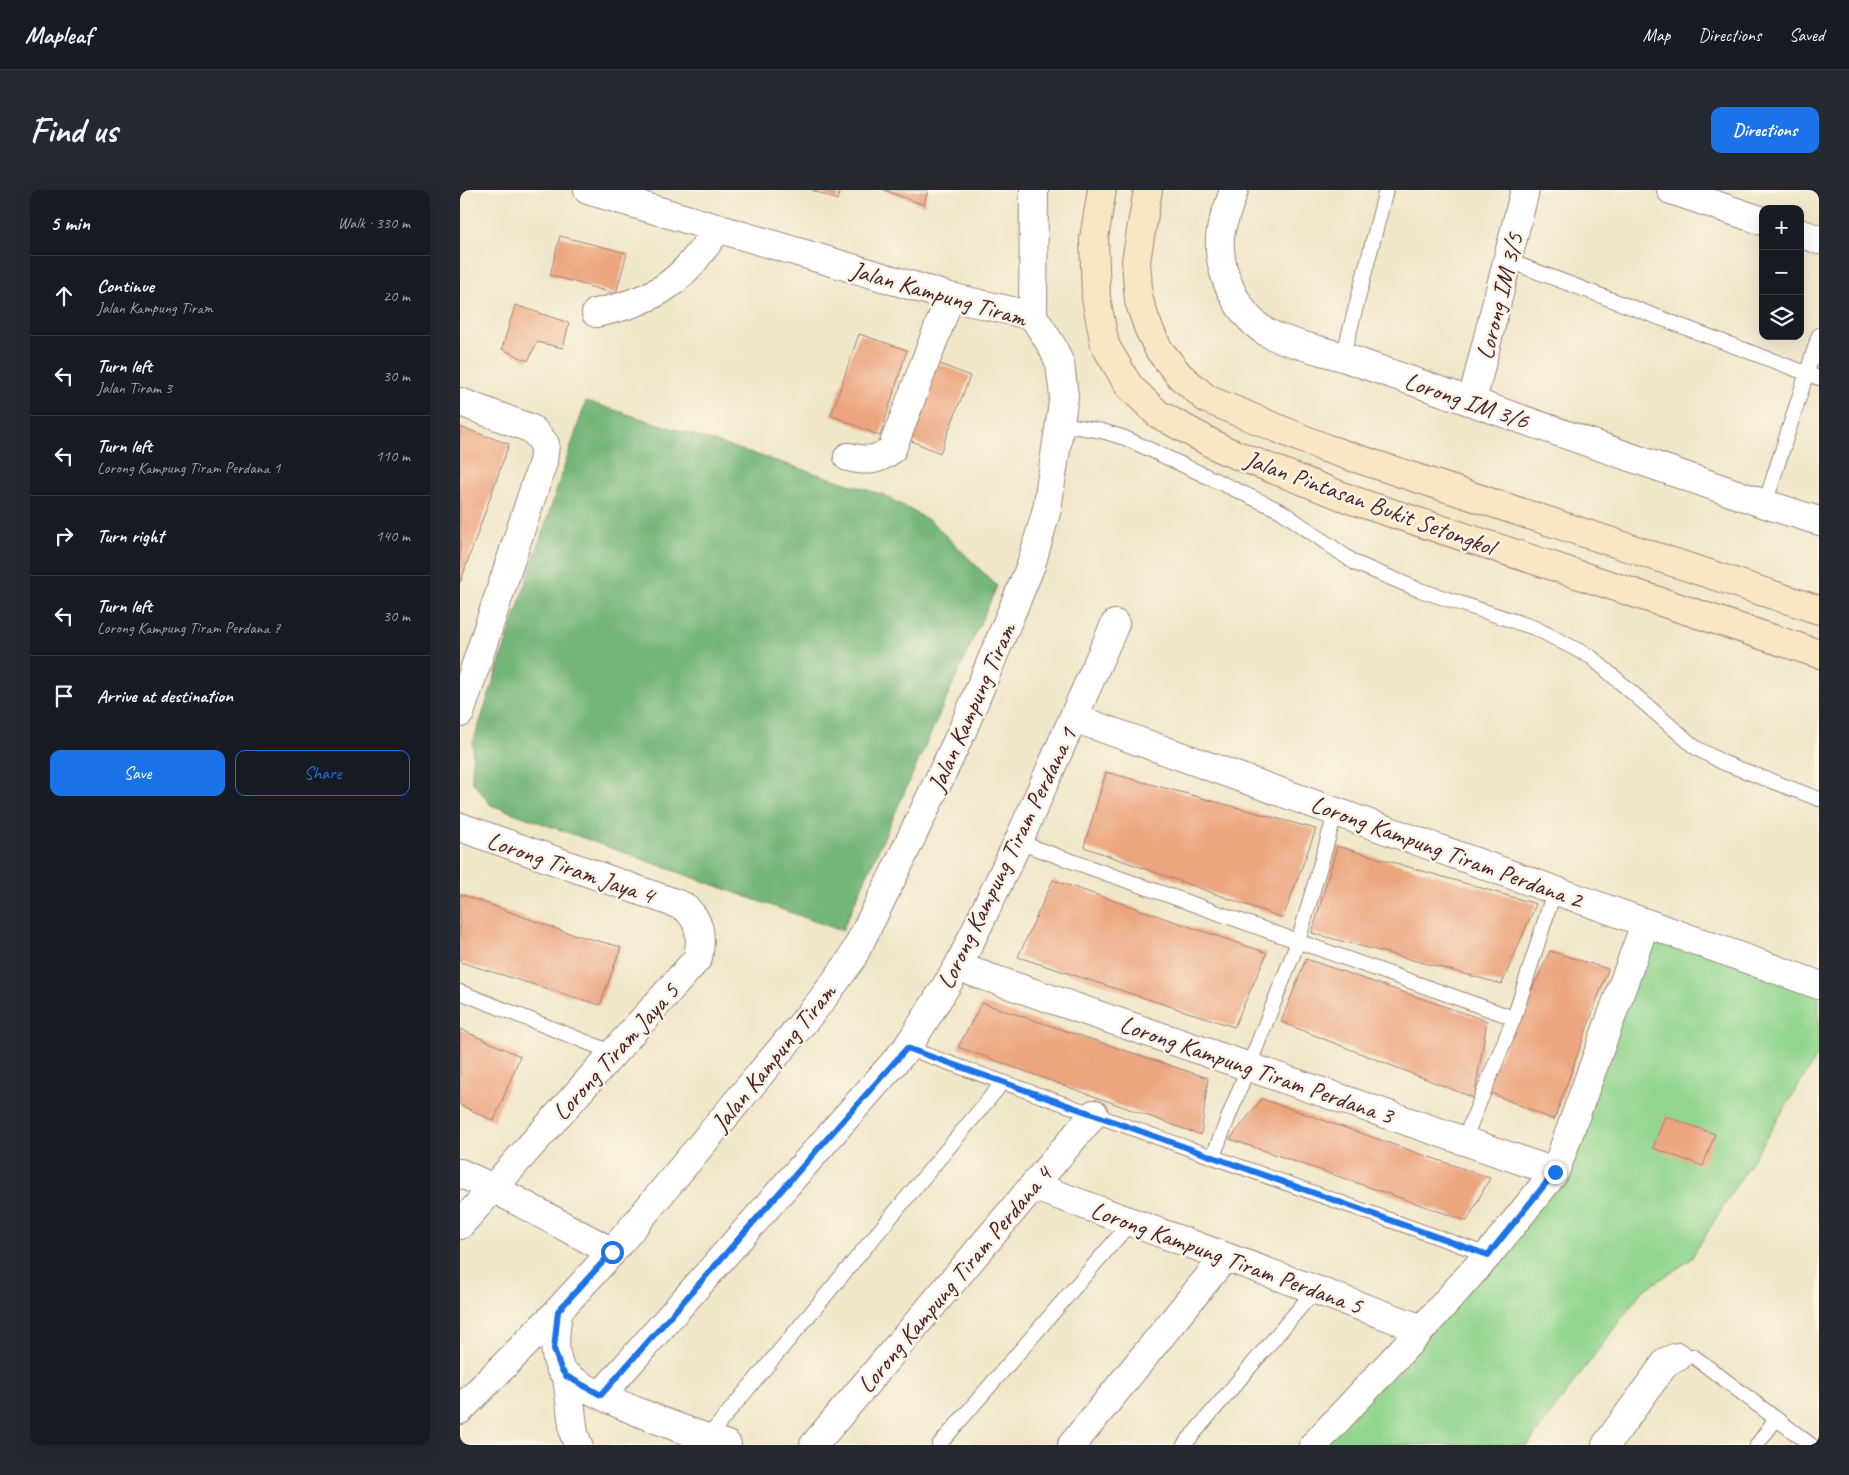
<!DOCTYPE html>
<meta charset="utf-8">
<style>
:root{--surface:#171b24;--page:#242831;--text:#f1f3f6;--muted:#9ea1a6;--line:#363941;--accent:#1a73e8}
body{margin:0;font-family:Caveat,sans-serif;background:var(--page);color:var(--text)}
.controls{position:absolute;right:15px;top:15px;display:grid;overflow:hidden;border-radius:10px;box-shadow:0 5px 20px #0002}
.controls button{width:45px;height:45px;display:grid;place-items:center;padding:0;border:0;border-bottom:1px solid var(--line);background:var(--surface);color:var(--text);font:25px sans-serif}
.stop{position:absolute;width:15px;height:15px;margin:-11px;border:4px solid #1a73e8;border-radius:50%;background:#fff}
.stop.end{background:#1a73e8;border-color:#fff;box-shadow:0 1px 5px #0008}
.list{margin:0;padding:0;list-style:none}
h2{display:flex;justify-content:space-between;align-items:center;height:65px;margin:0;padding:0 20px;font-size:21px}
h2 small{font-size:16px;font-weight:400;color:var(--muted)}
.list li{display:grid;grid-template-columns:32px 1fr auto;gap:15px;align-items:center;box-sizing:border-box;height:80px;padding:0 20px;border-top:1px solid var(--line)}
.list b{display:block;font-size:19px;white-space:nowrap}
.list p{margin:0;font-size:16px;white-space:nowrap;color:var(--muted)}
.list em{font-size:16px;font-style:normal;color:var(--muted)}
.actions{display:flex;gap:10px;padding:15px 20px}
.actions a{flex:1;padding:11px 0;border:1px solid var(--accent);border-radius:10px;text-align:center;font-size:18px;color:var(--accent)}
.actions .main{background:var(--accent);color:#fff}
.icon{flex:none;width:28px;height:28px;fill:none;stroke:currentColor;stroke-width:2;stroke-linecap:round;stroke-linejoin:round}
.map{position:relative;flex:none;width:1359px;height:1255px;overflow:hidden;border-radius:10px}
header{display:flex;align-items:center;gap:30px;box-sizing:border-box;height:70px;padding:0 25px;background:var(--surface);border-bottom:1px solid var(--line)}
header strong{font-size:24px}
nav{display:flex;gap:28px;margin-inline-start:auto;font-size:18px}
.intro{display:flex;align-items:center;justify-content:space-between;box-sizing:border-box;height:120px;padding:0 30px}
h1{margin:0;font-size:35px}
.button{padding:12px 22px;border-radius:10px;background:var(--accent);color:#fff;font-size:18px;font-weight:700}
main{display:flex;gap:30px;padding:0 30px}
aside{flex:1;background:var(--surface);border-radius:10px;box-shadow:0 5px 20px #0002}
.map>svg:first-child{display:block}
</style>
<header>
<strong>Mapleaf</strong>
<nav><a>Map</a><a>Directions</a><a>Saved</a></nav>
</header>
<div class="intro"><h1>Find us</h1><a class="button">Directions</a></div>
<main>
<aside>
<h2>5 min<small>Walk · 330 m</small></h2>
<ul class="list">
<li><svg class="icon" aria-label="ahead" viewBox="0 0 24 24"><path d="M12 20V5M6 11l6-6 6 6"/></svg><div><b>Continue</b><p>Jalan Kampung Tiram</p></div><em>20 m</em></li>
<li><svg class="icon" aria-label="left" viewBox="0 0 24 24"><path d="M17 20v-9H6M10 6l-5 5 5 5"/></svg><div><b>Turn left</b><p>Jalan Tiram 3</p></div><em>30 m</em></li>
<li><svg class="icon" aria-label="left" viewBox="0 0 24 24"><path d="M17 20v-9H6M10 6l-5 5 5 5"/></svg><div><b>Turn left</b><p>Lorong Kampung Tiram Perdana 1</p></div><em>110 m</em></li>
<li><svg class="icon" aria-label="right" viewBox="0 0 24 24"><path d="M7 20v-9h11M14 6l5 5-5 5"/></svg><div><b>Turn right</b></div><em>140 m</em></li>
<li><svg class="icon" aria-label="left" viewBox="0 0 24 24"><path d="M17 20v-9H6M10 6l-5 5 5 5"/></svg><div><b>Turn left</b><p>Lorong Kampung Tiram Perdana 7</p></div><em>30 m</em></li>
<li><svg class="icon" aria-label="arrive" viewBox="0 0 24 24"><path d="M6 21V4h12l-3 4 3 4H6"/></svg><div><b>Arrive at destination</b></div></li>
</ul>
<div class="actions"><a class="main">Save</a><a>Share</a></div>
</aside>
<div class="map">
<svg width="1359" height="1255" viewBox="0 0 1359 1255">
<rect width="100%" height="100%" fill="#fcf5e5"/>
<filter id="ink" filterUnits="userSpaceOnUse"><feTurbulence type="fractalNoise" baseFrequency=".02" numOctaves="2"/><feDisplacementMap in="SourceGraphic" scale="10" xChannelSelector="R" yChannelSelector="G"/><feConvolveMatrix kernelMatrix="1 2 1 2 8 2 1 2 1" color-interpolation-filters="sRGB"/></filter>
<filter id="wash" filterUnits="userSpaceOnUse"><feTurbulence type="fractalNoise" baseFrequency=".0096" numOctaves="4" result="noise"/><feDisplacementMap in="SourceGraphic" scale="20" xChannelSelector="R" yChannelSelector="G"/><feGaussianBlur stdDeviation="1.12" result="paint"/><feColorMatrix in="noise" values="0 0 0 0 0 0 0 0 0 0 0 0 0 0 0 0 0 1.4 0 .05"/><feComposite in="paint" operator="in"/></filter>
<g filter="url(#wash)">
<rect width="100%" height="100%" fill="#f0e6c9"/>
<path fill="#91d58e" stroke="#6e7a5c" d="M1189,740L1359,800V863L1230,1070L1181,1102L1068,1255H865L1100,984Z"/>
<path fill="#74b679" stroke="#5f6a52" d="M126,211L424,305L472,332L537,396L382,741L31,615L12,591L13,553Z"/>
<g id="blocks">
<path fill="#eca57f" d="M352,0H380L377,10Z
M424,0H468L464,15Z
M100,46L167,63L156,104L90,85Z
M55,115L109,133L103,158L77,152L68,171L42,159Z
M399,144L447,160L420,246L371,225Z
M475,172L510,186L480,263L447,249Z
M0,237L49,254L0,393Z
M646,582L856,639L823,728L624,657Z
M877,656L1076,714L1042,794L852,743Z
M593,690L807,763L774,837L558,767Z
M0,704L105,742L161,757L140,815L0,772Z
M1090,761L1148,779L1094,930L1024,900Z
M846,769L1027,831L1014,908L821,832Z
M522,813L748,888L741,945L498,857Z
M0,839L60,866L34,931L0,915Z
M802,909L1030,988L1007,1031L770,949Z
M1205,926L1255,944L1243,976L1193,958Z"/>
</g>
</g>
<g filter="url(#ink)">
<use href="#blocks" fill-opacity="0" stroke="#9d827a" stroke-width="1"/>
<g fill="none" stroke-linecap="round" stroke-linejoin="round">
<defs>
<path id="service" d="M1049,71L1359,188
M883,167L926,0
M601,234L642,241L665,248L821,321L895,373L957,399L1075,438L1131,467L1236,558L1264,573L1359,609
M1305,314L1359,145
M558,652L1054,828
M0,802L154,863
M447,858L1028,1065
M1004,950L1054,828L1095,699
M753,966L838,752L876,621
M1218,1167L1233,1166L1351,1255
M247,1248L543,892
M479,1255L671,1032
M724,1255L855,1100
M1297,1255L1315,1230"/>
<path id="minor" d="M774,0C770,13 764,27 761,40C754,77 778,131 814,146C836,155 860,160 883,167L1305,314L1359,331
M1211,0L1303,31
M1340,43L1359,50
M136,123C201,109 221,92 258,38
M573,126L574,0
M1012,211L1065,0
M0,212L72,239L85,254L83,272L0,523
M388,267C406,271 417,272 432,259L490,107
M614,528L1359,795
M0,637L223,716C241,730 242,746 238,768L0,1035
M498,777L1095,982
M0,983L33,998L152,1062
M573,996L962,1139
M98,1121C96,1141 92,1159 100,1178C111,1201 238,1245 267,1255
M107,1186L114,1244L118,1255
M141,1205L447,858L498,777L558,652L655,434
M0,1220L98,1121L152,1062L361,811L391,770L434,684L503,539L571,375L587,319L604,206L600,174L592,156L573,126L490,107L128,0
M354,1255L634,924
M612,1255L765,1067
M854,1255L962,1139L1028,1065L1095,982L1185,734
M1146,1255L1207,1171L1218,1167"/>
<path id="secondary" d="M642,0L634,48L636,108L645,155L669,196L698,224L764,260L892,310L1359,464
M688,0L676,71L679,111L688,137L699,160L720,186L747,209L865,258L1359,420"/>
</defs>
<use href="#service" stroke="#9d827a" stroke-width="16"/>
<use href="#minor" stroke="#9d827a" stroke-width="30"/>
<use href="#secondary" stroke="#9d827a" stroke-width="30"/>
<use href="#service" stroke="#fff" stroke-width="14"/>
<use href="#minor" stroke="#fff" stroke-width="28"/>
<use href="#secondary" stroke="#f9e7c3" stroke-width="28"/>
</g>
</g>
<g fill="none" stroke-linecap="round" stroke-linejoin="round" filter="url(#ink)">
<path stroke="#1a73e8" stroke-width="6" d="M152,1062L98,1121L94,1159L101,1179L106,1186L141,1205L447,858L1028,1065L1095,982"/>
</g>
<g text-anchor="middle" stroke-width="5" stroke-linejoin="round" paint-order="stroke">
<g font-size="25" fill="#4a1f2b" stroke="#fcf5e5">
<text transform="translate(479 103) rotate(16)" y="9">Jalan Kampung Tiram</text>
<text transform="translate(1039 106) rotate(-76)" y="9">Lorong IM 3/5</text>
<text transform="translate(1007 210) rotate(19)" y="9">Lorong IM 3/6</text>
<text transform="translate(910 312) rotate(20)" y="9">Jalan Pintasan Bukit Setongkol</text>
<text transform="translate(511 517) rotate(-66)" y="9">Jalan Kampung Tiram</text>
<text transform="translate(987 661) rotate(20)" y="9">Lorong Kampung Tiram Perdana 2</text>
<text transform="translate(546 668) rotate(-64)" y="9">Lorong Kampung Tiram Perdana 1</text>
<text transform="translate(111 677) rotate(19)" y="9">Lorong Tiram Jaya 4</text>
<text transform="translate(155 861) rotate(-48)" y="9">Lorong Tiram Jaya 5</text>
<text transform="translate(313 867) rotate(-51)" y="9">Jalan Kampung Tiram</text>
<text transform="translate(797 879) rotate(19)" y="9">Lorong Kampung Tiram Perdana 3</text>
<text transform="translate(767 1067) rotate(20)" y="9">Lorong Kampung Tiram Perdana 5</text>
<text transform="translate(494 1089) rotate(-50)" y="9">Lorong Kampung Tiram Perdana 4</text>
</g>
</g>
</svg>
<div class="controls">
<button>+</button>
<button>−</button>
<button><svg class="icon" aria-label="layers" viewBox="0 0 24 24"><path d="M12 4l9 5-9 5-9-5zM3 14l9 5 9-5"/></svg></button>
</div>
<div class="stop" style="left:152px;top:1062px"></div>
<div class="stop end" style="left:1095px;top:982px"></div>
</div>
</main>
